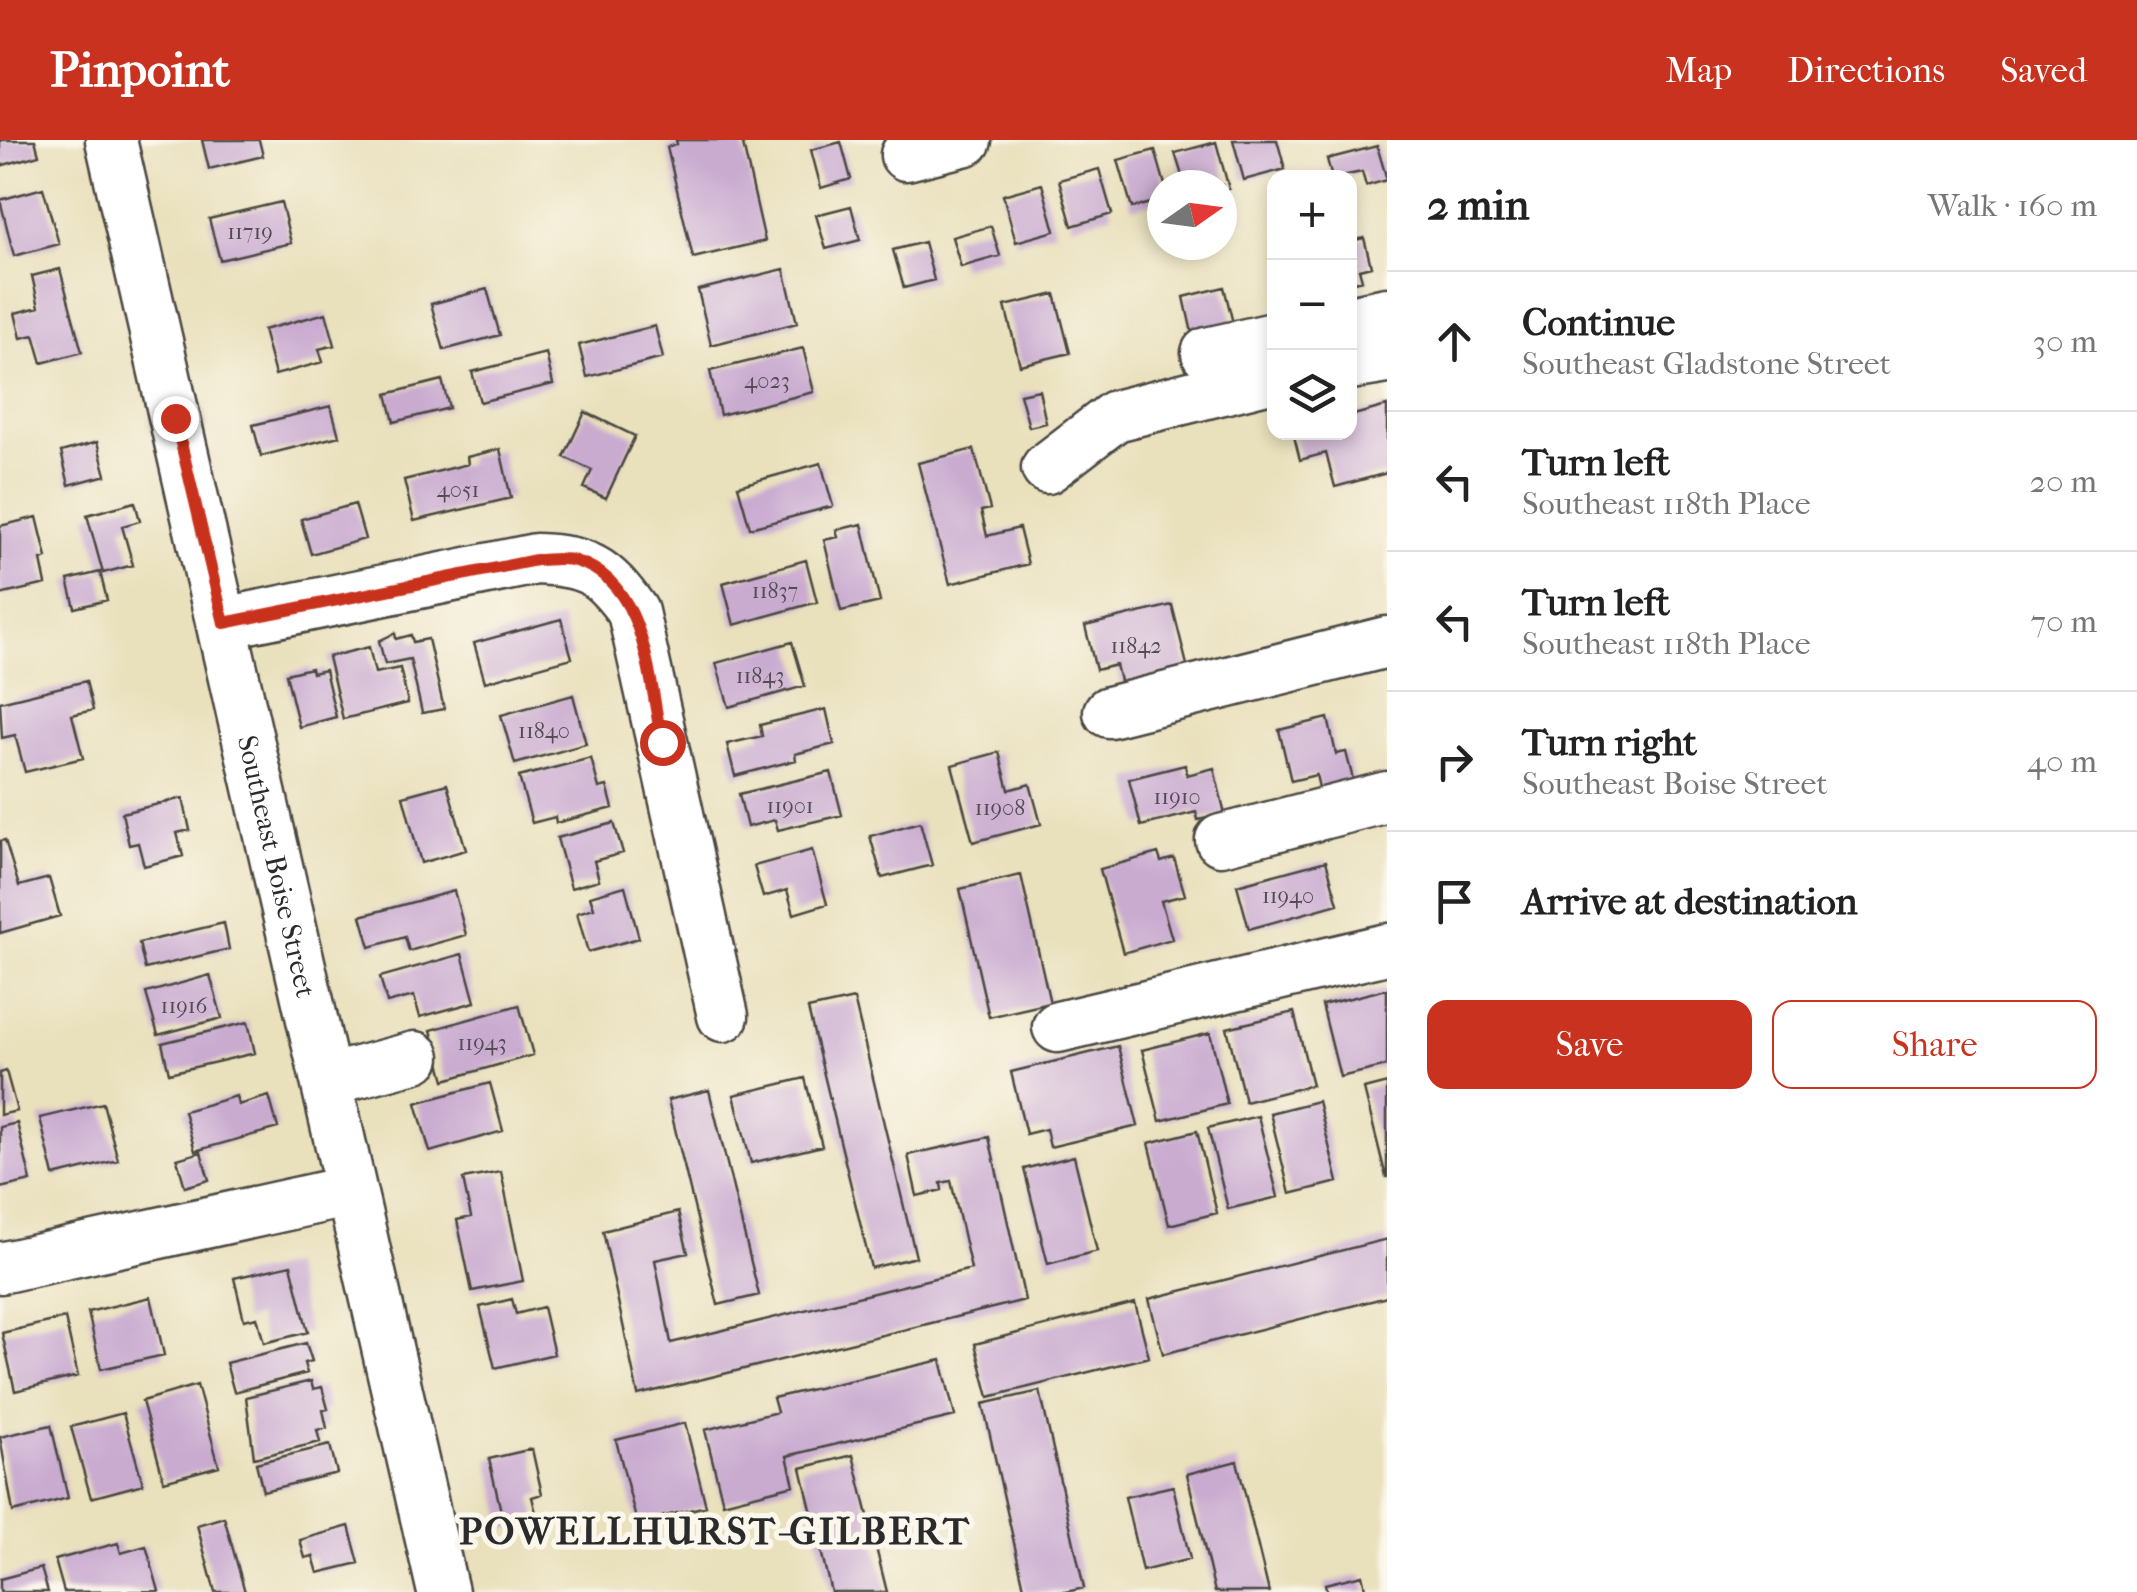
<!DOCTYPE html>
<meta charset="utf-8">
<style>
:root{--surface:#fff;--page:#f6f6f6;--text:#222;--muted:#767676;--line:#e0e0e0;--accent:#c8321e}
body{margin:0;font-family:"IM FELL French Canon",serif;background:var(--page);color:var(--text)}
.controls{position:absolute;right:30px;top:30px;display:grid;overflow:hidden;border-radius:20px;box-shadow:0 5px 15px #0003}
.controls button{width:90px;height:90px;display:grid;place-items:center;padding:0;border:0;border-bottom:2px solid var(--line);background:var(--surface);color:var(--text);font:50px sans-serif}
.compass{position:absolute;left:1147px;top:30px;width:90px;height:90px;border-radius:50%;background:var(--surface);box-shadow:0 5px 15px #0003;rotate:76deg}
.stop{position:absolute;width:30px;height:30px;margin:-22px;border:8px solid #c8321e;border-radius:50%;background:#fff}
.stop.end{background:#c8321e;border-color:#fff;box-shadow:0 2px 10px #0008}
.list{margin:0;padding:0;list-style:none}
h2{display:flex;justify-content:space-between;align-items:center;height:130px;margin:0;padding:0 40px;font-size:42px}
h2 small{font-size:32px;font-weight:400;color:var(--muted)}
.list li{display:grid;grid-template-columns:65px 1fr auto;gap:30px;align-items:center;box-sizing:border-box;height:140px;padding:0 40px;border-top:2px solid var(--line)}
.list b{display:block;font-size:38px;white-space:nowrap}
.list p{margin:0;font-size:32px;white-space:nowrap;color:var(--muted)}
.list em{font-size:32px;font-style:normal;color:var(--muted)}
.actions{display:flex;gap:20px;padding:30px 40px}
.actions a{flex:1;padding:22px 0;border:2px solid var(--accent);border-radius:20px;text-align:center;font-size:35px;color:var(--accent)}
.actions .main{background:var(--accent);color:#fff}
.icon{flex:none;width:55px;height:55px;fill:none;stroke:currentColor;stroke-width:2;stroke-linecap:round;stroke-linejoin:round}
.map{position:relative;flex:none;width:1387px;height:1452px;overflow:hidden}
header{display:flex;align-items:center;gap:60px;box-sizing:border-box;height:140px;padding:0 50px;background:var(--accent);color:#fff}
header strong{font-size:48px}
nav{display:flex;gap:55px;margin-inline-start:auto;font-size:35px}
main{display:flex}
aside{flex:1;background:var(--surface)}
.map>svg:first-child{display:block}
</style>
<header>
<strong>Pinpoint</strong>
<nav><a>Map</a><a>Directions</a><a>Saved</a></nav>
</header>
<main>
<div class="map">
<svg width="1387" height="1452" viewBox="0 0 1387 1452">
<rect width="100%" height="100%" fill="#fbf7ec"/>
<filter id="ink" filterUnits="userSpaceOnUse"><feTurbulence type="fractalNoise" baseFrequency=".01" numOctaves="2"/><feDisplacementMap in="SourceGraphic" scale="20" xChannelSelector="R" yChannelSelector="G"/><feConvolveMatrix kernelMatrix="1 2 1 2 8 2 1 2 1" color-interpolation-filters="sRGB"/></filter>
<filter id="wash" filterUnits="userSpaceOnUse"><feTurbulence type="fractalNoise" baseFrequency=".0048" numOctaves="4" result="noise"/><feDisplacementMap in="SourceGraphic" scale="40" xChannelSelector="R" yChannelSelector="G"/><feGaussianBlur stdDeviation="2.25" result="paint"/><feColorMatrix in="noise" values="0 0 0 0 0 0 0 0 0 0 0 0 0 0 0 0 0 1.4 0 .05"/><feComposite in="paint" operator="in"/></filter>
<g filter="url(#wash)">
<rect width="100%" height="100%" fill="#e9e0bc"/>
<g id="blocks">
<path fill="#c9abd0" d="M0,0H35L39,15L0,26Z
M202,0H259L263,16L209,29Z
M676,0H742L765,101L693,118L667,7L677,4Z
M1233,0H1277L1285,29L1244,40Z
M841,2L851,39L821,48L811,10Z
M1216,2L1229,49L1222,51V45H1185L1175,13Z
M1377,6L1387,40L1366,46L1362,32L1332,38L1327,19Z
M1155,10L1165,45L1162,60L1132,68L1118,20Z
M1099,29L1112,74L1072,86L1059,40Z
M1042,44L1055,91L1016,102L1003,55Z
M43,48L59,104L14,116L0,60Z
M281,62L291,103L220,120L209,79Z
M851,66L860,100L826,109L816,75Z
M991,86L1000,116L961,127L952,97Z
M1364,98L1371,126L1359,129L1362,140L1350,143V101Z
M924,102L934,140L904,148L893,110Z
M60,129L82,212L42,223L34,195L21,198L15,173L39,167L32,136Z
M784,129L797,183L711,205L698,150Z
M1224,147L1233,183L1192,193L1184,157Z
M487,149L500,195L444,210L431,164Z
M1055,154L1070,213L1020,225L1005,166Z
M326,173L335,205L319,209L323,222L275,235L263,190Z
M655,186L663,218L587,237L579,205Z
M803,208L814,252L720,275L710,231Z
M546,213L553,244L480,262L472,232Z
M442,240L449,268L394,282L387,254Z
M1039,250L1046,283L1029,287L1020,254Z
M331,266L339,296L261,316L253,285Z
M1387,266V333L1335,347L1326,313L1300,320L1293,292H1350V276Z
M585,272L635,296L606,358L584,348L592,330L564,317Z
M97,302L106,335L69,345L61,312Z
M500,309L511,358L414,381L404,340L468,324L467,317Z
M974,309L990,369L981,371L987,396L1019,388L1028,424L950,444L918,323Z
M821,323L833,366L750,388L738,346Z
M135,362L140,381L122,386L133,425L103,433L87,375Z
M355,364L365,399L311,414L301,379Z
M37,377L47,418L41,420L46,444L0,455V386Z
M862,384L880,462L841,471L824,400L838,397L836,390Z
M806,420L817,462L734,485L723,443Z
M100,432L107,460L75,468L68,440Z
M1172,465L1188,529L1121,545L1116,525L1096,530L1085,486Z
M561,479L572,518L485,542L474,503Z
M395,493L396,499L411,495L413,502L428,499L444,569L422,573L410,519L385,524L379,501Z
M792,502L805,546L729,567L716,523Z
M369,507L375,533L400,528L408,563L343,579L328,517Z
M311,528L312,533L325,530L336,577L299,587L286,534Z
M86,541L93,570L72,575L83,618L25,632L15,595L2,598L0,562Z
M573,555L586,604L515,624L501,575Z
M826,569L834,604L795,614L796,620L735,636L727,604L762,596L760,585Z
M1328,578L1336,614L1346,612L1355,647L1321,656L1316,635L1291,641L1279,590Z
M999,612L1009,650L1030,644L1041,684L973,702L952,625Z
M591,618L599,648L607,646L613,668L556,683L555,677L532,683L519,637Z
M1185,625L1187,635L1214,628L1225,674L1198,680L1196,672L1141,686L1129,639Z
M831,632L842,675L778,690L775,680L747,687L739,654Z
M447,644L466,710L421,723L403,656Z
M183,658L190,690L177,693L183,716L144,726L138,703L129,705L122,673Z
M920,682L932,725L882,738L870,696Z
M614,683L623,713L594,721L599,740L571,748L557,698Z
M5,700L19,746L49,738L60,776L0,793V701Z
M812,710L827,764L794,774L787,750L763,757L754,726Z
M1158,713L1161,722L1174,718L1185,755L1161,761L1172,799L1123,813L1100,729Z
M1326,721L1338,764L1249,789L1237,745Z
M1021,735L1050,863L989,877L960,749Z
M625,746L639,798L588,812L577,773L594,768L590,756Z
M454,751L466,795L409,811L405,797L370,807L361,776Z
M224,783L229,809L145,829L139,803Z
M462,814L475,862L420,877L414,856L387,863L380,837Z
M210,835L222,878L158,895L146,853Z
M1387,849V926L1340,937L1322,865Z
M854,859L916,1117L871,1128L808,869Z
M519,865L533,915L445,940L431,890Z
M1294,872L1312,945L1245,962L1227,888Z
M248,882L255,913L169,933L162,903Z
M1210,893L1227,964L1160,981L1142,910Z
M1118,906L1138,986L1050,1007L1046,989L1026,994L1011,932Z
M6,931L17,971L0,975V933Z
M805,938L822,1006L751,1023L734,955Z
M490,943L503,991L430,1012L416,963Z
M1387,943V1037H1386L1364,949Z
M709,950L759,1155L718,1165L668,960Z
M236,956L238,965L269,956L278,988L195,1011L184,971Z
M1318,961L1338,1042L1290,1054L1270,973Z
M103,963L118,1020L54,1036L40,978Z
M1258,976L1278,1057L1228,1069L1208,988Z
M17,983L31,1041L0,1048V987Z
M1197,991L1217,1073L1169,1085L1149,1003Z
M989,997L1025,1160L638,1255L603,1091L678,1072L688,1113L655,1120L671,1203L971,1129L951,1041L941,1043L942,1050L917,1056L908,1015Z
M201,1012L209,1040L185,1047L177,1019Z
M1074,1016L1097,1111L1048,1124L1024,1029Z
M501,1032L523,1141L472,1151L457,1080L471,1077L463,1039Z
M1387,1099V1157L1163,1214L1149,1159Z
M291,1125L308,1192L264,1203L257,1177L244,1180L234,1138Z
M151,1157L164,1215L101,1229L88,1172Z
M512,1159L516,1174L543,1167L554,1214L495,1228L480,1167Z
M1135,1163L1149,1217L989,1257L975,1204Z
M65,1178L78,1236L15,1251L2,1193Z
M306,1203L312,1221L304,1223L307,1233L234,1252L226,1223Z
M941,1220L955,1276L787,1316L794,1345L723,1363L705,1290L777,1272L773,1258Z
M311,1241L313,1249L322,1247L328,1269L323,1270L327,1288L317,1290L320,1302L254,1318L246,1257Z
M197,1245L219,1326L164,1341L142,1261Z
M1040,1251L1084,1448L1066,1452H1025L983,1264Z
M123,1273L143,1344L91,1358L71,1287Z
M685,1283L706,1366L637,1383L616,1300Z
M51,1285L68,1358L13,1372L0,1297Z
M330,1305L337,1333L263,1351L256,1323Z
M532,1309L542,1354L532,1357L538,1381L505,1389L489,1319Z
M853,1315L887,1452H831L801,1328Z
M1237,1321L1269,1452H1215L1187,1334Z
M1173,1346L1190,1419L1142,1431L1125,1357Z
M224,1377L245,1452H215L197,1385Z
M349,1386L359,1423L318,1433L313,1416L305,1418L300,1400Z
M118,1403L121,1413L146,1406L159,1451L64,1452L55,1420Z
M41,1428L48,1452H0V1439Z
M1362,1435L1366,1452H1327L1325,1444Z"/>
</g>
</g>
<g filter="url(#ink)">
<use href="#blocks" fill-opacity="0" stroke="#484641" stroke-width="2.5"/>
<g fill="none" stroke-linecap="round" stroke-linejoin="round">
<defs>
<g id="minor">
<path id="s1" d="M111,0L443,1452"/>
<path d="M906,15L966,0"/>
<path d="M1350,181L1387,173"/>
<path d="M1207,213L1274,198"/>
<path d="M1350,224L1387,218"/>
<path d="M1047,328L1115,276L1274,236"/>
<path d="M224,483L536,419C588,421 603,430 633,472L723,876"/>
<path d="M1109,572L1387,502"/>
<path d="M1221,700L1387,657"/>
<path d="M1058,887L1387,809"/>
<path d="M328,940L415,917"/>
<path d="M0,1128L350,1051"/>
</g>
</defs>
<use href="#minor" stroke="#484641" stroke-width="55"/>
<use href="#minor" stroke="#fff" stroke-width="50"/>
</g>
</g>
<g fill="none" stroke-linecap="round" stroke-linejoin="round" filter="url(#ink)">
<path stroke="#c8321e" stroke-width="12" d="M175,278L224,483L536,420C548,420 564,417 575,421C647,440 649,543 662,602"/>
</g>
<g text-anchor="middle" stroke-width="10" stroke-linejoin="round" paint-order="stroke">
<g font-size="22" fill="#524b54">
<text x="250" y="99">11719</text>
<text x="767" y="248">4023</text>
<text x="458" y="357">4051</text>
<text x="775" y="458">11837</text>
<text x="1136" y="513">11842</text>
<text x="760" y="543">11843</text>
<text x="544" y="598">11840</text>
<text x="1177" y="664">11910</text>
<text x="790" y="673">11901</text>
<text x="1000" y="675">11908</text>
<text x="1288" y="763">11940</text>
<text x="184" y="873">11916</text>
<text x="482" y="910">11943</text>
</g>
<g font-size="28" fill="#2b2b2b" stroke="#fbf7ec">
<text dy="10" stroke="none"><textPath href="#s1" startOffset="745">Southeast Boise Street</textPath></text>
</g>
<g font-size="38" font-weight="bold" letter-spacing="2.5" fill="#2b2b2b" stroke="#fbf7ec">
<text x="715" y="1404">POWELLHURST-GILBERT</text>
</g>
</g>
</svg>
<div class="controls">
<button>+</button>
<button>−</button>
<button><svg class="icon" aria-label="layers" viewBox="0 0 24 24"><path d="M12 4l9 5-9 5-9-5zM3 14l9 5 9-5"/></svg></button>
</div>
<svg class="compass" viewBox="-18 -18 36 36"><path d="M0-13l5 13h-10z" fill="#e53935"/><path d="M0 13l5-13h-10z" fill="#767676"/></svg>
<div class="stop" style="left:662px;top:602px"></div>
<div class="stop end" style="left:175px;top:278px"></div>
</div>
<aside>
<h2>2 min<small>Walk · 160 m</small></h2>
<ul class="list">
<li><svg class="icon" aria-label="ahead" viewBox="0 0 24 24"><path d="M12 20V5M6 11l6-6 6 6"/></svg><div><b>Continue</b><p>Southeast Gladstone Street</p></div><em>30 m</em></li>
<li><svg class="icon" aria-label="left" viewBox="0 0 24 24"><path d="M17 20v-9H6M10 6l-5 5 5 5"/></svg><div><b>Turn left</b><p>Southeast 118th Place</p></div><em>20 m</em></li>
<li><svg class="icon" aria-label="left" viewBox="0 0 24 24"><path d="M17 20v-9H6M10 6l-5 5 5 5"/></svg><div><b>Turn left</b><p>Southeast 118th Place</p></div><em>70 m</em></li>
<li><svg class="icon" aria-label="right" viewBox="0 0 24 24"><path d="M7 20v-9h11M14 6l5 5-5 5"/></svg><div><b>Turn right</b><p>Southeast Boise Street</p></div><em>40 m</em></li>
<li><svg class="icon" aria-label="arrive" viewBox="0 0 24 24"><path d="M6 21V4h12l-3 4 3 4H6"/></svg><div><b>Arrive at destination</b></div></li>
</ul>
<div class="actions"><a class="main">Save</a><a>Share</a></div>
</aside>
</main>
